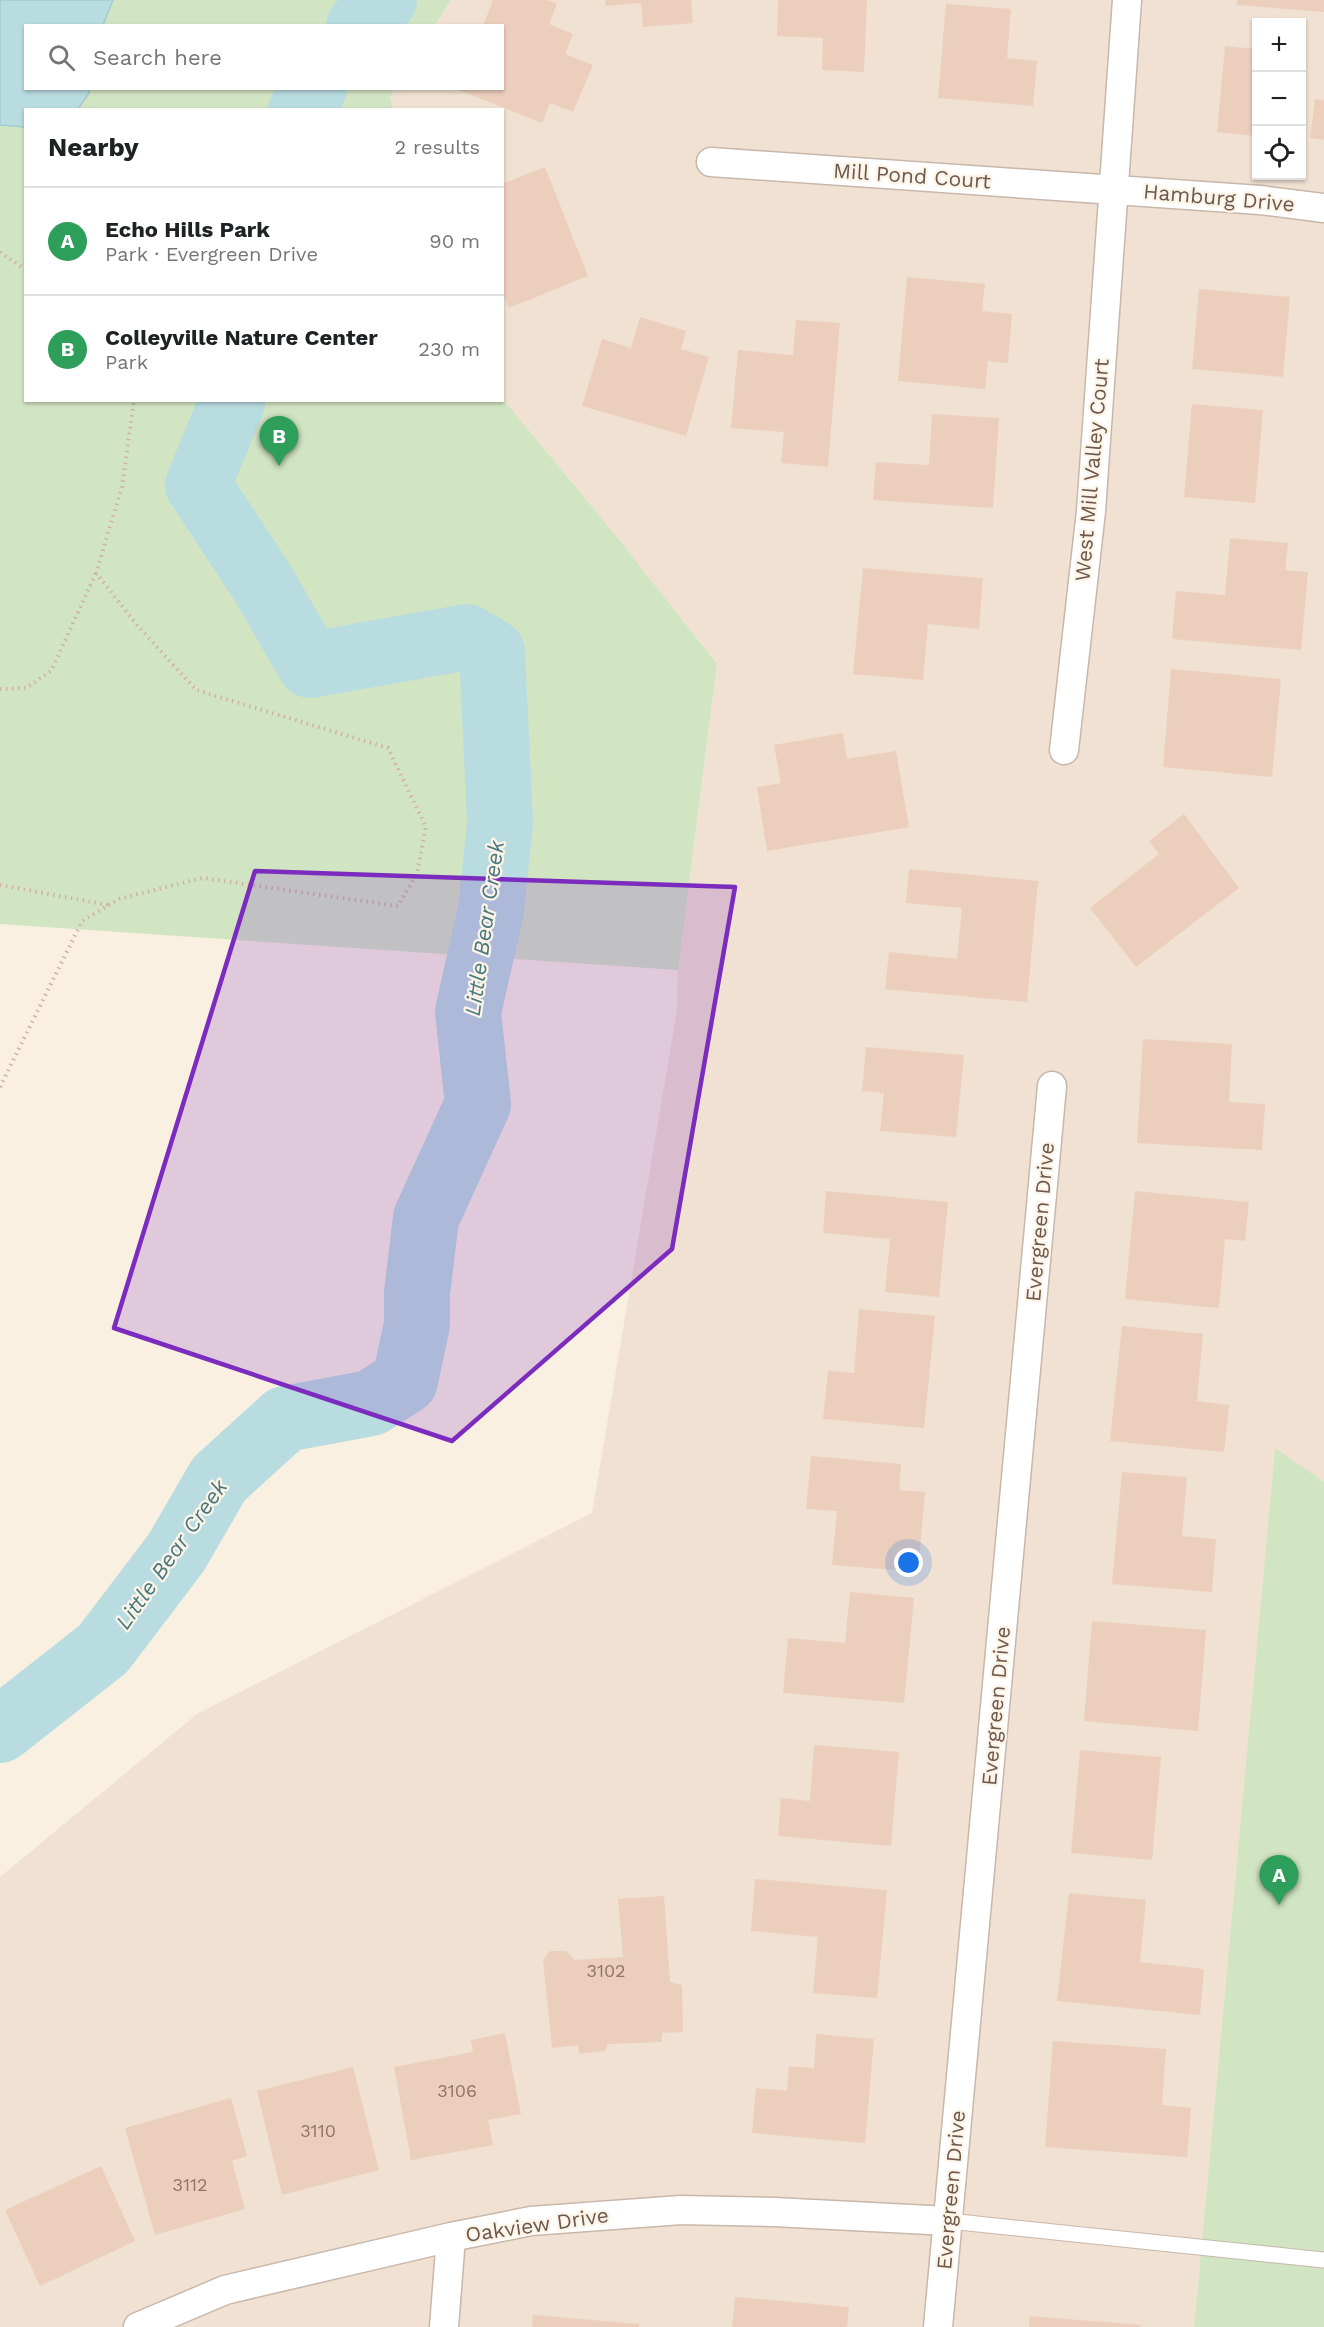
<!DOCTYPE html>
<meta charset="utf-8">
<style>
:root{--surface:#fff;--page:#f6f6f6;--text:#202124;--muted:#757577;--line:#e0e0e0;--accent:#0b8043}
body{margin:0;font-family:"Work Sans",sans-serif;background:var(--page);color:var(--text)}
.controls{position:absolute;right:18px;top:18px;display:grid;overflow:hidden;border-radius:0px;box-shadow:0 2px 4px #0004}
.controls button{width:54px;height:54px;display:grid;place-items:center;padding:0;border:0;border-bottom:2px solid var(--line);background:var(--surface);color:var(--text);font:30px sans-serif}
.you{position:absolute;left:909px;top:1563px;width:21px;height:21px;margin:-15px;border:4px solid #fff;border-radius:50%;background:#1a73e8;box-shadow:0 0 0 9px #1a73e833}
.badge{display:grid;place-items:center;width:39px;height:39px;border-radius:50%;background:var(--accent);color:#fff;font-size:20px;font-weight:700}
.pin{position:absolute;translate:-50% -50px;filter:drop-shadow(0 2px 3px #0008)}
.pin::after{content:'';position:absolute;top:32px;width:21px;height:18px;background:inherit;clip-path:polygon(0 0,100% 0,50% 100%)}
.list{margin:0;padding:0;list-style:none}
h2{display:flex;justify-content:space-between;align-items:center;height:78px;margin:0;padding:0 24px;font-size:26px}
h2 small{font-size:20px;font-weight:400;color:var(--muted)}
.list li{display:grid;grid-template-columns:39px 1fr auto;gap:18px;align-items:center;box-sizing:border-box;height:108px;padding:0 24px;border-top:2px solid var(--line)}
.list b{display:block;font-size:22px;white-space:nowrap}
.list p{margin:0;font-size:20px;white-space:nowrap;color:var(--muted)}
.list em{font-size:20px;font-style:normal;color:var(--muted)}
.icon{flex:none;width:33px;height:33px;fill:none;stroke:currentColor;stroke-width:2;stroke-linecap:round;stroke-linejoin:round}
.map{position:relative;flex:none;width:1324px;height:2327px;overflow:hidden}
.search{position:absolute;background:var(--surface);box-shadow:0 2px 4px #0004;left:24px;top:24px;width:480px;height:66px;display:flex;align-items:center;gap:15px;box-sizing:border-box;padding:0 21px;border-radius:0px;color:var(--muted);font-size:22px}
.panel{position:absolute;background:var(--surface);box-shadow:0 2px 4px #0004;left:24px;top:108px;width:480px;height:294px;border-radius:0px}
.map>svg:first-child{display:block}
</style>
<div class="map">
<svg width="1324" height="2327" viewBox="0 0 1324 2327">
<rect width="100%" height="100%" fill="#f9f0e2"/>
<path fill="#f0e1d2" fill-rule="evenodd" d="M451,0H1324V1482L1275,1449L1194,2327H0V1877L197,1714L592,1513L677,1010L678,970L717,664L613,532L503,399L502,110L394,109L390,97L395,89L502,88V26L435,25ZM1256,22H1302V176H1256Z"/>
<path fill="#d2e5c3" d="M0,0H451L435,25L26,26V88L395,89L390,97L394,109L26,110V400L503,399L613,532L717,664L678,970L0,924Z
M1275,1448L1324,1482V2327H1194Z"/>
<path fill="#b9dce0" stroke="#a1cbd1" stroke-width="1.5" d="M0,0H113L103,25L26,26V88L89,89V93L78,109L26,110L25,127L0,125Z"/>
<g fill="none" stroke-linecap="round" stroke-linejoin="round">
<path stroke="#b9dce0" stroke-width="66" d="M359,26L384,0
M301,110L314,88
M0,1730L103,1649L176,1553L219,1479L285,1419L371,1403L405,1381L417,1324V1293L426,1218L478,1104L468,1012L491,910L500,822L492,652L467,637L310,665L262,582L198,485L233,400"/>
</g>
<path fill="#eccebd" d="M493,0H548L557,4L549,24L573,34L565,54L593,65L573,112L550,103L542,123L456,89L502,88V26H483Z
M605,0H691L693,23L643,27L641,3L606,6Z
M778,0H867L864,72L822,70L823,38L777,36Z
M1237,0H1324V12L1237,5Z
M946,4L1011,9L1007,58L1037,61L1033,106L938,98Z
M1225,46L1256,49V136L1217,132Z
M1315,99L1324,100V140L1310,138Z
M545,167L588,276L509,308L502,292V184Z
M907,277L985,284L982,311L1012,314L1008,363L988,361L985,389L898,381Z
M1199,289L1290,297L1283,377L1192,369Z
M640,317L686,331L681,349L709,357L686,436L582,406L602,339L631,348Z
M796,320L840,323L828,467L781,463L784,432L731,428L738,350L793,355Z
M1192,404L1263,410L1255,503L1184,497Z
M932,414L999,418L993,508L873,500L876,462L929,465Z
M1230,538L1288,543L1285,570L1308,572L1301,650L1172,639L1176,591L1225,595Z
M863,568L983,578L979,629L928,624L923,680L853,674Z
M1171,669L1281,679L1272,777L1163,767Z
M843,733L847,759L896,751L909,827L767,851L757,787L781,783L774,745Z
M1184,814L1239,888L1136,967L1090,908L1159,854L1149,841Z
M909,869L1038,881L1027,1002L885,989L889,952L957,959L962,908L906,903Z
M1143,1039L1232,1044L1229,1102L1265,1104L1262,1150L1137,1143Z
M866,1047L964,1055L956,1137L880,1131L884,1093L862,1091Z
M826,1191L948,1202L939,1297L885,1292L890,1239L823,1233Z
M1135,1191L1249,1202L1245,1241L1225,1239L1219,1308L1125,1299Z
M859,1309L935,1316L924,1428L823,1419L828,1371L854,1373Z
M1122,1326L1203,1334L1197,1401L1229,1405L1224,1452L1110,1441Z
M811,1456L901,1464L899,1490L925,1492L918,1572L832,1565L837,1511L806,1509Z
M1122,1472L1187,1477L1182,1536L1216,1539L1212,1592L1112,1584Z
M850,1592L914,1598L904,1703L783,1693L788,1638L845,1643Z
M1092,1621L1206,1630L1198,1731L1084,1721Z
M814,1745L899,1752L891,1846L778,1836L781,1798L810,1801Z
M1080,1750L1161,1757L1152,1860L1071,1853Z
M755,1879L887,1890L877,1998L813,1993L818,1937L751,1931Z
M1069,1893L1146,1900L1140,1962L1204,1969L1200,2015L1057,2001Z
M664,1896L670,1982L682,1985L683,2032L662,2033V2042L608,2044L605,2051L579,2054L578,2045L552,2048L543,1960L550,1951H566L575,1960L623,1957L618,1899Z
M505,2033L521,2114L488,2120L493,2145L411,2160L394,2067L473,2052L471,2040Z
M816,2034L874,2039L865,2143L752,2133L756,2088L787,2091L789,2066L814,2068Z
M1053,2041L1166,2049L1162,2105L1191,2108L1187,2157L1045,2147Z
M353,2067L379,2170L282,2195L257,2091Z
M231,2098L247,2156L232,2161L245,2209L155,2235L125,2128Z
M101,2166L135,2241L40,2286L5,2210Z
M735,2297L849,2307L847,2327H732Z
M533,2315L639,2324V2327H532Z
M1030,2316L1141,2325L1140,2327H1029Z"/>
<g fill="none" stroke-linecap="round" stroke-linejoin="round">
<defs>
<path id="service" d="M949,2221L1324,2260"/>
<path id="minor" d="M711,162L1260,200L1324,208
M1064,750L1091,511L1127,0
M138,2327L225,2290L451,2237L531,2221L681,2210L774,2212L949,2221
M444,2327L451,2237
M938,2327L1052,1086"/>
</defs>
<use href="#service" stroke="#c8b7ab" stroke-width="17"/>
<use href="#minor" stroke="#c8b7ab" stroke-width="31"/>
<path stroke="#d0b2a1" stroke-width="4" stroke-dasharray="1.5 4.5" stroke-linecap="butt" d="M0,252L26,270
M0,689L26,688L51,671L96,573
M0,885L108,905
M0,1087L82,921L119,899L202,878L398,906L417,873L426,827L388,748L196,690L137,625L96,573L122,487L134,400"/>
<use href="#service" stroke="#fff" stroke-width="15"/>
<use href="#minor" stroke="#fff" stroke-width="28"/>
</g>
<path fill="#7b2cbf" fill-opacity="0.2" stroke="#7b2cbf" stroke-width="4.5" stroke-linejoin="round" d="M255,871L735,887L672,1249L452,1441L114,1328Z"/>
<g text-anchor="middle" stroke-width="4.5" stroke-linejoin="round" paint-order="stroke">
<g font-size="18" fill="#8e7568">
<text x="606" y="1977">3102</text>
<text x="457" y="2097">3106</text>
<text x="318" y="2137">3110</text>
<text x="190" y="2191">3112</text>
</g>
<g font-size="21" fill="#6e574c" stroke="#fdf4e8">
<text transform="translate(912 176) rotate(4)" y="7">Mill Pond Court</text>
<text transform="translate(1219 198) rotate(5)" y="7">Hamburg Drive</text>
<text transform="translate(1092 470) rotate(-85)" y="7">West Mill Valley Court</text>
<text transform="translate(1040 1222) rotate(-85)" y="7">Evergreen Drive</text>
<text transform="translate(996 1706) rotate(-85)" y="7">Evergreen Drive</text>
<text transform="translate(951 2190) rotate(-85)" y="7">Evergreen Drive</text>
<text transform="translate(537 2225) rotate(-8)" y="7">Oakview Drive</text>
</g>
<g font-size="22" font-style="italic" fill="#487880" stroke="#fdf4e8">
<text transform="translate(484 928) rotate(-82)" y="8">Little Bear Creek</text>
<text transform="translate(171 1554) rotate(-55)" y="8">Little Bear Creek</text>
</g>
</g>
</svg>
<div class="controls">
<button>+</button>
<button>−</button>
<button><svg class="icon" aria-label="locate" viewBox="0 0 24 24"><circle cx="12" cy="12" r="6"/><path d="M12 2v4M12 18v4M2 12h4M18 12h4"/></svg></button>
</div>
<div class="you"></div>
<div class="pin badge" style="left:1279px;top:1905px;background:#2e9e5b">A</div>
<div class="pin badge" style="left:279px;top:466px;background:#2e9e5b">B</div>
<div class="search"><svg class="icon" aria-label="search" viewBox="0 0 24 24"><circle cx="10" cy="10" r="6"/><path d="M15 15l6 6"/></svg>Search here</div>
<section class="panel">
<h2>Nearby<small>2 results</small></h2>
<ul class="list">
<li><span class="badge" style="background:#2e9e5b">A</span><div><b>Echo Hills Park</b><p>Park · Evergreen Drive</p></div><em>90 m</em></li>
<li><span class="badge" style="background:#2e9e5b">B</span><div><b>Colleyville Nature Center</b><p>Park</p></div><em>230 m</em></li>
</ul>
</section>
</div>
